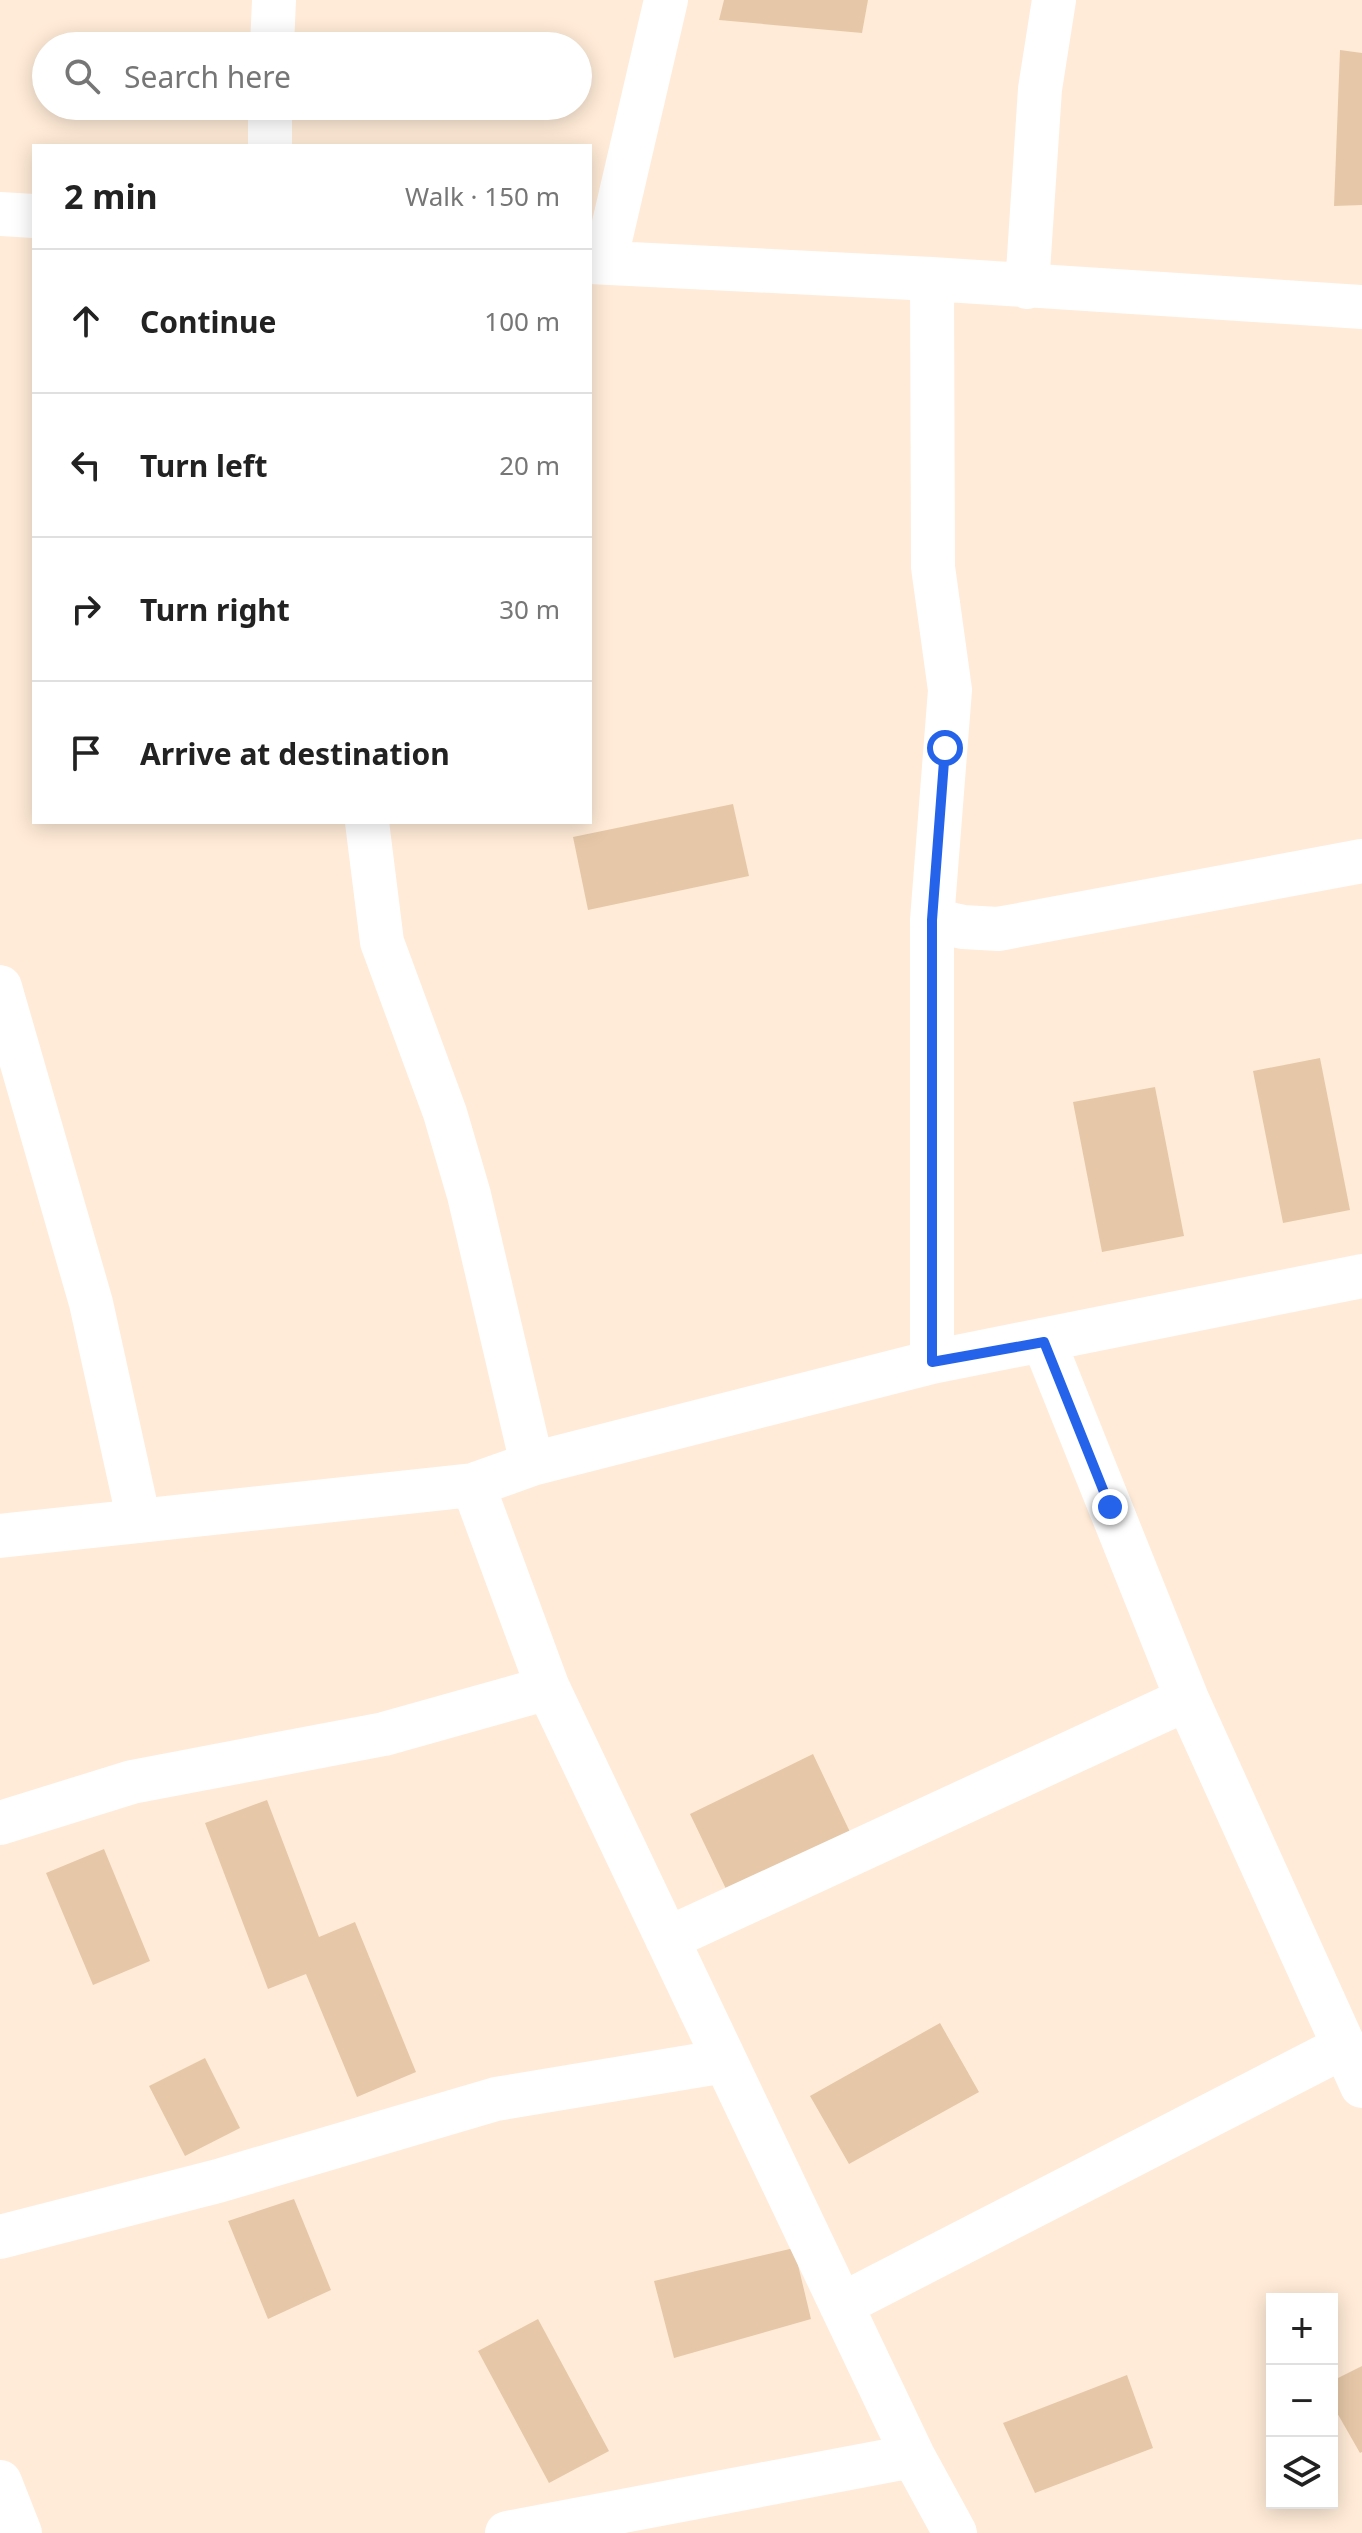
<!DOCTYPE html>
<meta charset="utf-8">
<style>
:root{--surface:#fff;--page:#f6f6f6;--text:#222;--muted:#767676;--line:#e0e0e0}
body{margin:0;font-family:"Noto Sans",sans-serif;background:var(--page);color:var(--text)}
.controls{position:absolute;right:24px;bottom:24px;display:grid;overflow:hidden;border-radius:0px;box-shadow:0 4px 20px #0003}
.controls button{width:72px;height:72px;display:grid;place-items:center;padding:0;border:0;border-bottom:2px solid var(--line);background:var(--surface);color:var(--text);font:40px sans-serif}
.stop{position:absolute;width:24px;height:24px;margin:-18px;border:6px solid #2563eb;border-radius:50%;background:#fff}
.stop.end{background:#2563eb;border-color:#fff;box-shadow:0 2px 8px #0008}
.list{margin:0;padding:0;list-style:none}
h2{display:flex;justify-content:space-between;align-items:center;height:104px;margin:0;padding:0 32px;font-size:34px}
h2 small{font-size:26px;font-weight:400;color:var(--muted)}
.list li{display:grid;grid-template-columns:52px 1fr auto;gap:24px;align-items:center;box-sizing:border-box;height:144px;padding:0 32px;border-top:2px solid var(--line)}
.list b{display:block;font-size:30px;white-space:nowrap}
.list em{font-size:26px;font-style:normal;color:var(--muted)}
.icon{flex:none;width:44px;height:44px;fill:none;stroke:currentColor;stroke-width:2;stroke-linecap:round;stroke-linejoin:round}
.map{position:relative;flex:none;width:1362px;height:2533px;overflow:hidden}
.search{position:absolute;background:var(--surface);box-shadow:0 4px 20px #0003;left:32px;top:32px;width:560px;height:88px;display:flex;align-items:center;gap:20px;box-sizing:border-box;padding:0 28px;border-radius:44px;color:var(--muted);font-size:30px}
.panel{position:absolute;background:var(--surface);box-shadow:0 4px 20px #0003;left:32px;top:144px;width:560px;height:680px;border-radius:0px}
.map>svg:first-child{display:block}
</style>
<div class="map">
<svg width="1362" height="2533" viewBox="0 0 1362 2533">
<rect width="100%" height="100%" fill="#ffebd7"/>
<path fill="#e6c8a8" d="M724,0H868L862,33L719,20Z
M1340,50L1362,53V205L1334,206Z
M733,804L749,876L588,910L573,837Z
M1320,1058L1350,1210L1283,1223L1253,1071Z
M1155,1087L1184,1236L1102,1252L1073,1102Z
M813,1754L850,1832L727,1891L690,1814Z
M267,1800L319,1937L355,1922L416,2072L357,2097L306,1974L268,1989L205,1823Z
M104,1849L150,1961L93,1985L46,1873Z
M940,2023L979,2092L849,2164L810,2096Z
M205,2058L240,2128L185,2156L149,2086Z
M294,2199L331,2290L268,2319L228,2221Z
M794,2248L811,2319L674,2358L654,2281Z
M538,2319L609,2451L549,2483L478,2351Z
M1362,2366V2452L1360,2453L1332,2404V2381Z
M1127,2375L1153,2448L1035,2493L1003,2423Z"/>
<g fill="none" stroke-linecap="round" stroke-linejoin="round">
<path stroke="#fff" stroke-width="44" d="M272,46L274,0
M270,146V106
M0,214L34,216
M590,262L932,279L1362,307
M605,262L666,0
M932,279L933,567L950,690L932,920V1362
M1027,287L1040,89L1054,0
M367,822L382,942L445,1113L469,1195L532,1464
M932,920L963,927L998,929L1362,861
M0,987L91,1303L139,1521
M1044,1342L1187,1699L1362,2086
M0,1536L473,1485
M0,1823L132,1782L384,1734L548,1688
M667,1939L1187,1699
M0,2237L218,2181L496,2099L725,2061
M841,2305L1345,2046
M0,2482L20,2533
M507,2533L913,2456
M955,2533L913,2456L548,1688L473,1485L532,1464L932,1362L1362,1276"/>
</g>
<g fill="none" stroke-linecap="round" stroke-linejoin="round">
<path stroke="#2563eb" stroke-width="10" d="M945,748L932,920V1362L1044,1342L1110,1507"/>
</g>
</svg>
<div class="controls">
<button>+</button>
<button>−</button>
<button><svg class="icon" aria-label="layers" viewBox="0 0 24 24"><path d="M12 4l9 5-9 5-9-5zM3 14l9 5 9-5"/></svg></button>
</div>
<div class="stop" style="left:945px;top:748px"></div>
<div class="stop end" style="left:1110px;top:1507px"></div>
<div class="search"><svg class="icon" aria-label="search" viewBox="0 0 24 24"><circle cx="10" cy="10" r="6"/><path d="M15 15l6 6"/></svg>Search here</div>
<section class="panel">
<h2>2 min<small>Walk · 150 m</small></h2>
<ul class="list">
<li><svg class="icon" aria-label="ahead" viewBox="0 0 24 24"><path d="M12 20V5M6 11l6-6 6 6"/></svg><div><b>Continue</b></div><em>100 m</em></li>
<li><svg class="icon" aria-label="left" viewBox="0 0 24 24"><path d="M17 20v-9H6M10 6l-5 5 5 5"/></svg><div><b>Turn left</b></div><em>20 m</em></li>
<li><svg class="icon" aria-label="right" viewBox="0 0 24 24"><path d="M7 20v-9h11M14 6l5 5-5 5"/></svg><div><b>Turn right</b></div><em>30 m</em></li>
<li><svg class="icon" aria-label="arrive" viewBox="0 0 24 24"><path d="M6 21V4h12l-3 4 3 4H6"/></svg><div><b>Arrive at destination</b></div></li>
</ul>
</section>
</div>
